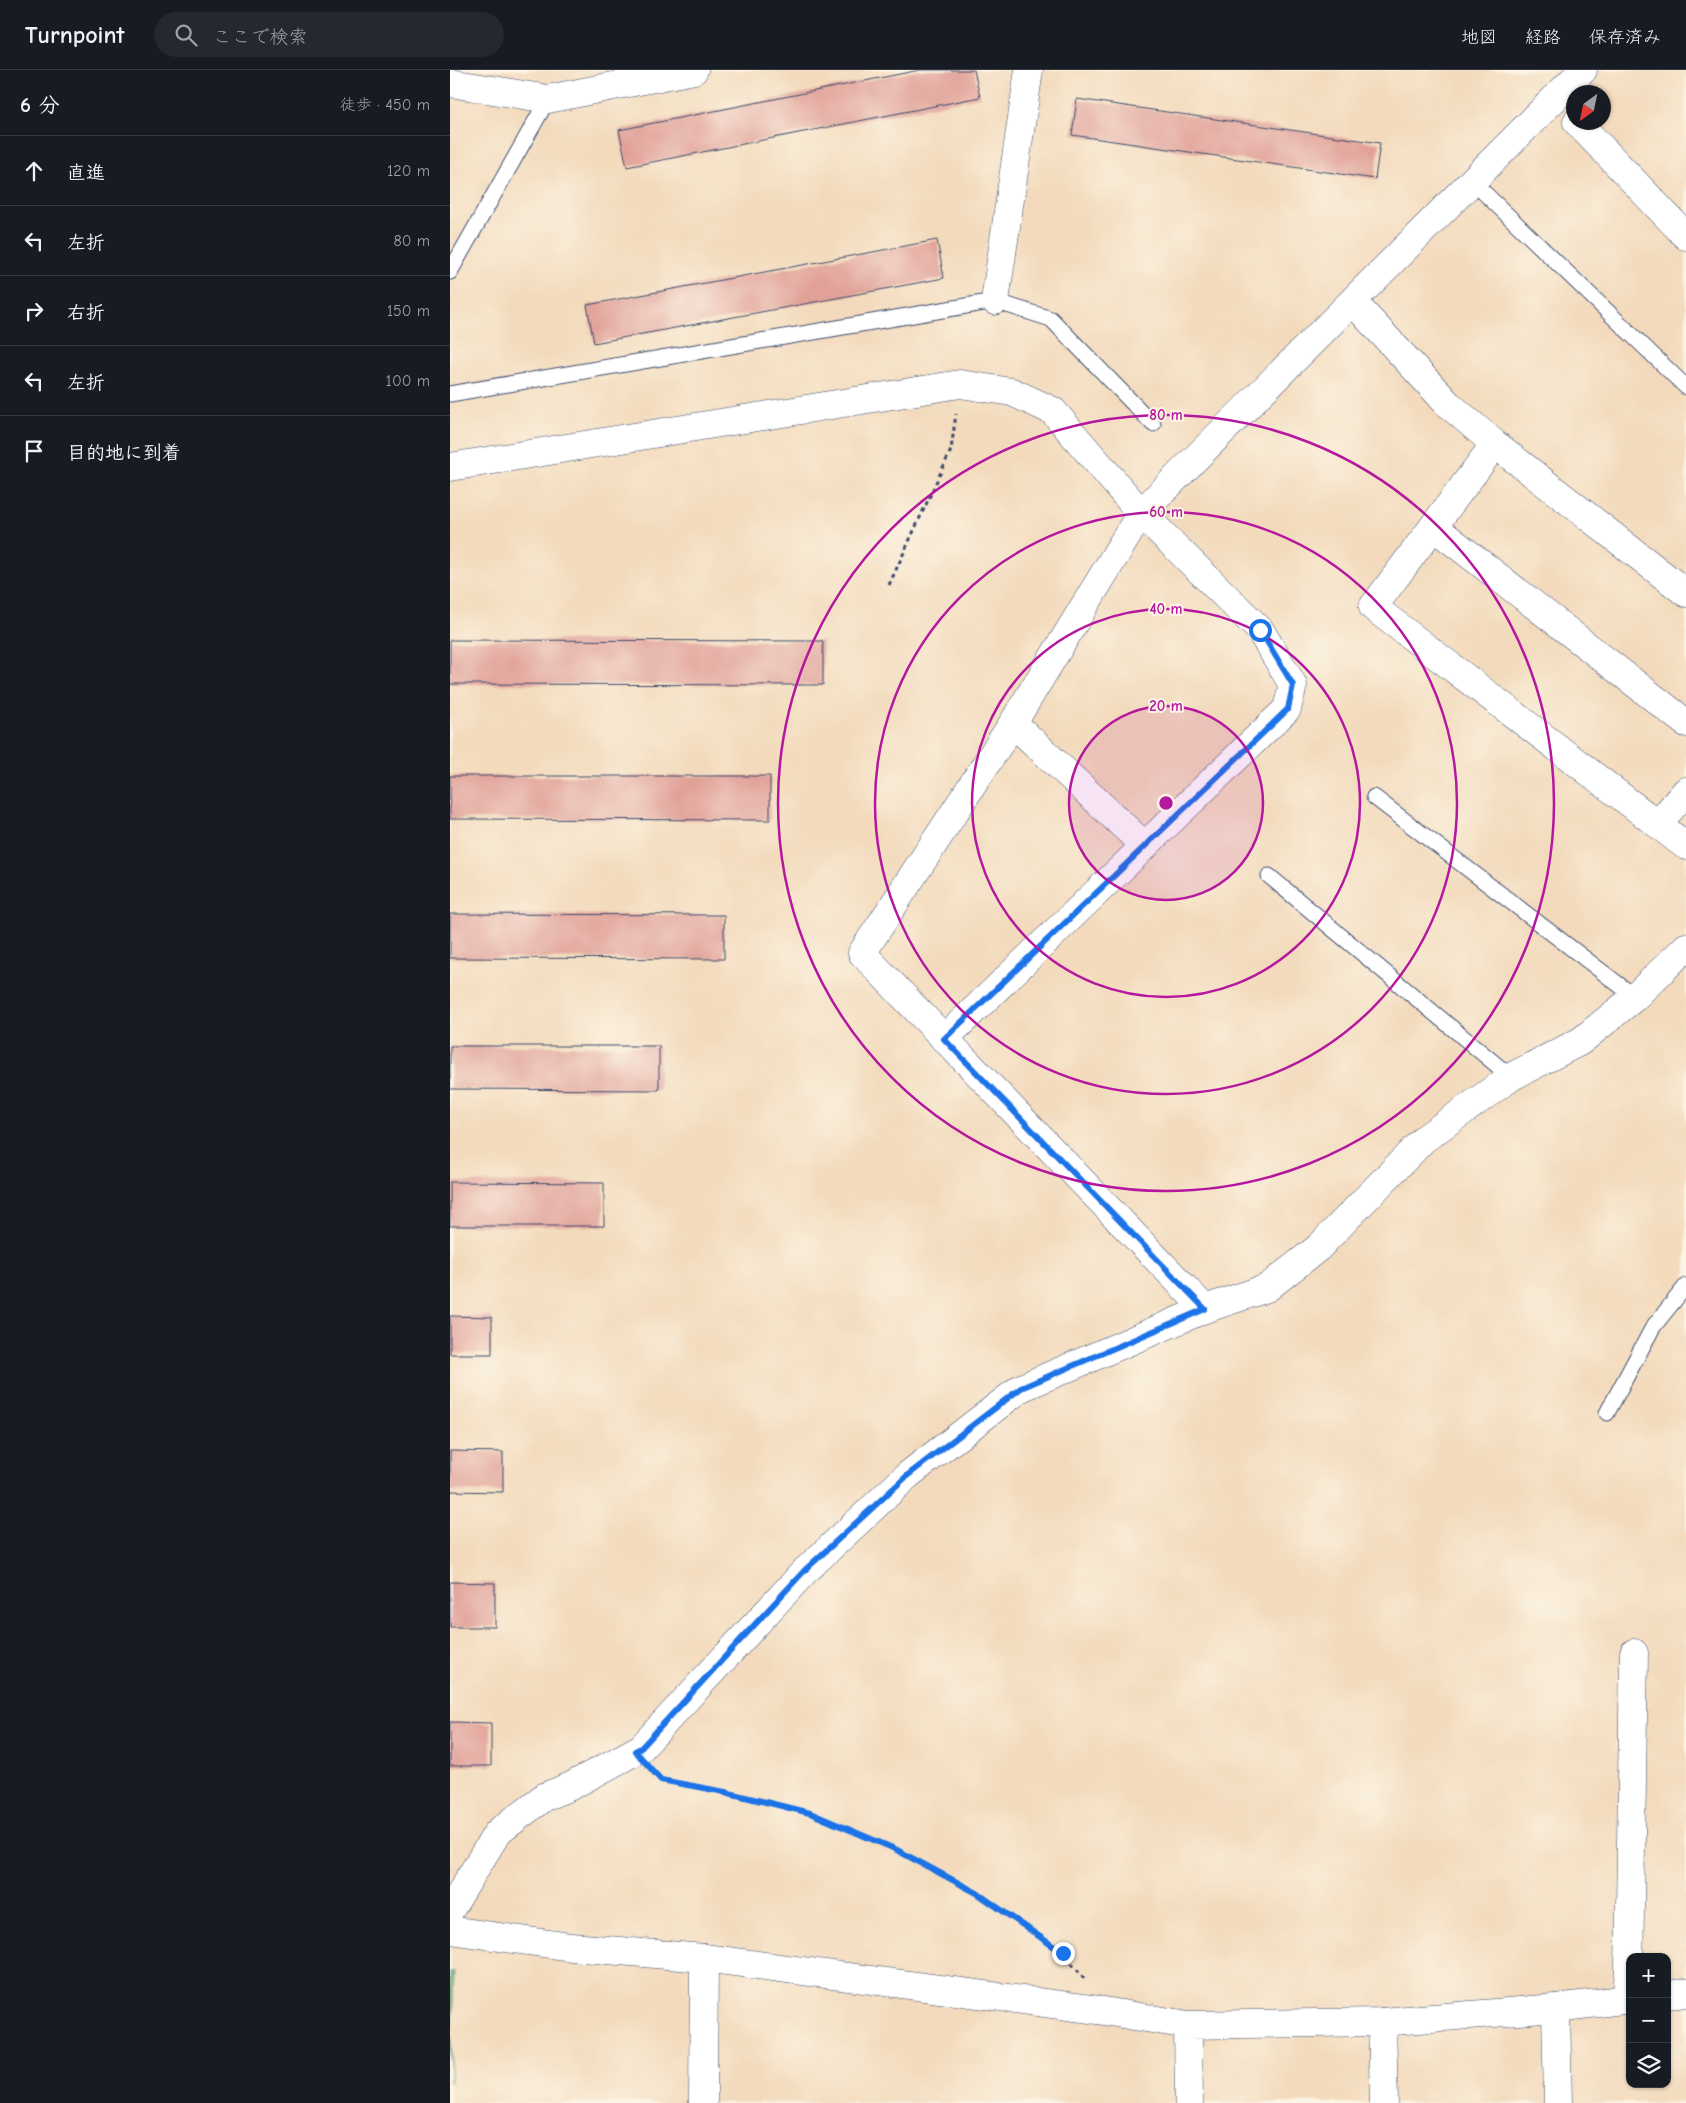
<!DOCTYPE html>
<html lang="ja">
<meta charset="utf-8">
<style>
:root{--surface:#171b24;--page:#242831;--text:#f1f3f6;--muted:#9ea1a6;--line:#363941}
body{margin:0;font-family:"Comic Neue","Klee One",sans-serif;background:var(--page);color:var(--text)}
.controls{position:absolute;right:15px;bottom:15px;display:grid;overflow:hidden;border-radius:10px;box-shadow:0 1px 4px #0004}
.controls button{width:45px;height:45px;display:grid;place-items:center;padding:0;border:0;border-bottom:1px solid var(--line);background:var(--surface);color:var(--text);font:25px sans-serif}
.compass{position:absolute;left:1116px;top:15px;width:45px;height:45px;border-radius:50%;background:var(--surface);box-shadow:0 1px 4px #0004;rotate:213deg}
.stop{position:absolute;width:15px;height:15px;margin:-11px;border:4px solid #1a73e8;border-radius:50%;background:#fff}
.stop.end{background:#1a73e8;border-color:#fff;box-shadow:0 1px 5px #0008}
.list{margin:0;padding:0;list-style:none}
h2{display:flex;justify-content:space-between;align-items:center;height:65px;margin:0;padding:0 20px;font-size:21px}
h2 small{font-size:16px;font-weight:400;color:var(--muted)}
.list li{display:grid;grid-template-columns:32px 1fr auto;gap:15px;align-items:center;box-sizing:border-box;height:70px;padding:0 20px;border-top:1px solid var(--line)}
.list b{display:block;font-size:19px;white-space:nowrap}
.list em{font-size:16px;font-style:normal;color:var(--muted)}
.icon{flex:none;width:28px;height:28px;fill:none;stroke:currentColor;stroke-width:2;stroke-linecap:round;stroke-linejoin:round}
.map{position:relative;flex:none;width:1236px;height:2033px;overflow:hidden}
header{display:flex;align-items:center;gap:30px;box-sizing:border-box;height:70px;padding:0 25px;background:var(--surface);border-bottom:1px solid var(--line)}
header strong{font-size:24px}
nav{display:flex;gap:28px;margin-inline-start:auto;font-size:18px}
.search{width:350px;height:45px;background:var(--page);display:flex;align-items:center;gap:12px;box-sizing:border-box;padding:0 18px;border-radius:28px;color:var(--muted);font-size:19px}
main{display:flex}
aside{flex:1;background:var(--surface)}
.map>svg:first-child{display:block}
</style>
<header>
<strong>Turnpoint</strong>
<div class="search"><svg class="icon" aria-label="search" viewBox="0 0 24 24"><circle cx="10" cy="10" r="6"/><path d="M15 15l6 6"/></svg>ここで検索</div>
<nav><a>地図</a><a>経路</a><a>保存済み</a></nav>
</header>
<main>
<aside>
<h2>6 分<small>徒歩 · 450 m</small></h2>
<ul class="list">
<li><svg class="icon" aria-label="ahead" viewBox="0 0 24 24"><path d="M12 20V5M6 11l6-6 6 6"/></svg><div><b>直進</b></div><em>120 m</em></li>
<li><svg class="icon" aria-label="left" viewBox="0 0 24 24"><path d="M17 20v-9H6M10 6l-5 5 5 5"/></svg><div><b>左折</b></div><em>80 m</em></li>
<li><svg class="icon" aria-label="right" viewBox="0 0 24 24"><path d="M7 20v-9h11M14 6l5 5-5 5"/></svg><div><b>右折</b></div><em>150 m</em></li>
<li><svg class="icon" aria-label="left" viewBox="0 0 24 24"><path d="M17 20v-9H6M10 6l-5 5 5 5"/></svg><div><b>左折</b></div><em>100 m</em></li>
<li><svg class="icon" aria-label="arrive" viewBox="0 0 24 24"><path d="M6 21V4h12l-3 4 3 4H6"/></svg><div><b>目的地に到着</b></div></li>
</ul>
</aside>
<div class="map">
<svg width="1236" height="2033" viewBox="0 0 1236 2033">
<rect width="100%" height="100%" fill="#fcf5e5"/>
<filter id="ink" filterUnits="userSpaceOnUse"><feTurbulence type="fractalNoise" baseFrequency=".02" numOctaves="2"/><feDisplacementMap in="SourceGraphic" scale="10" xChannelSelector="R" yChannelSelector="G"/><feConvolveMatrix kernelMatrix="1 2 1 2 8 2 1 2 1" color-interpolation-filters="sRGB"/></filter>
<filter id="wash" filterUnits="userSpaceOnUse"><feTurbulence type="fractalNoise" baseFrequency=".0096" numOctaves="4" result="noise"/><feDisplacementMap in="SourceGraphic" scale="20" xChannelSelector="R" yChannelSelector="G"/><feGaussianBlur stdDeviation="1.12" result="paint"/><feColorMatrix in="noise" values="0 0 0 0 0 0 0 0 0 0 0 0 0 0 0 0 0 1.4 0 .05"/><feComposite in="paint" operator="in"/></filter>
<g filter="url(#wash)">
<rect width="100%" height="100%" fill="#f3dabc"/>
<path fill="#62ad76" stroke="#3e6e6a" d="M0,1901L4,1902L0,2013Z"/>
<g id="blocks">
<path fill="#e1a199" d="M470,0H524L530,27L177,97L169,60Z
M627,29L930,73L925,109L622,65Z
M487,170L494,208L144,273L137,235Z
M0,570L373,571V615L0,614Z
M0,706H320V750L0,749Z
M0,844L274,845V889L0,888Z
M0,976H209V1020L0,1019Z
M0,1112L154,1113V1156H0Z
M0,1246L42,1247V1284H0Z
M0,1381L53,1382V1422L0,1421Z
M0,1512L45,1513V1557H0Z
M0,1652L41,1653V1696H0Z"/>
</g>
</g>
<g filter="url(#ink)">
<use href="#blocks" fill-opacity="0" stroke="#3b496c" stroke-width="1"/>
<g fill="none" stroke-linecap="round" stroke-linejoin="round">
<defs>
<path id="lane" d="M1023,112L1236,317
M0,202L98,29
M0,324L545,231L601,249L703,354
M924,727L1185,927
M819,806L1061,1007
M1157,1343L1203,1257L1236,1216"/>
<path id="street" d="M0,13L98,29L244,0
M1127,52L1236,166
M545,231L579,0
M903,232L998,334L1045,374L1236,523
M1045,374L923,537L1236,776
M0,397L510,314L562,322L603,341L691,443L810,560L843,615L837,639L494,969
M984,457L1236,653
M563,653L695,776
M1208,754L1236,721
M755,1239L817,1218L868,1178L974,1069L1061,1007L1131,971L1185,927L1236,877
M0,1840L47,1763L94,1727L121,1716L191,1678L355,1501L458,1405L571,1318L755,1239L412,883L563,653L691,443L1133,0
M1176,1930L1179,1902L1184,1583
M1106,1938L1108,2033
M932,1952L934,2033
M253,2033L254,1888"/>
<path id="secondary" d="M0,1860L121,1877L254,1888L648,1940L738,1955L932,1952L1106,1938L1180,1929
M1217,1925L1236,1923
M738,1955L739,2033"/>
</defs>
<use href="#lane" stroke="#3b496c" stroke-width="17"/>
<use href="#street" stroke="#3b496c" stroke-width="29"/>
<use href="#secondary" stroke="#3b496c" stroke-width="29"/>
<path stroke="#3b496c" stroke-width="3" stroke-dasharray="4 4" stroke-linecap="butt" d="M439,515L501,380L506,344
M206,1704L211,1710L275,1722L360,1743L445,1779L527,1823L613,1883L634,1908"/>
<use href="#lane" stroke="#fff" stroke-width="15"/>
<use href="#street" stroke="#fff" stroke-width="28"/>
<use href="#secondary" stroke="#fff" stroke-width="28"/>
</g>
</g>
<g fill="none" stroke-linecap="round" stroke-linejoin="round" filter="url(#ink)">
<path stroke="#1a73e8" stroke-width="6" d="M613,1883L527,1823L445,1779L360,1743L275,1722L211,1710L185,1681L191,1678L355,1500L458,1405L571,1318L755,1239L494,969L838,639L843,615L810,560"/>
</g>
<circle cx="716" cy="733" r="97" fill="#b5179e" fill-opacity=".12"/>
<g fill="none" stroke="#b5179e" stroke-width="2.5">
<circle cx="716" cy="733" r="97"/>
<circle cx="716" cy="733" r="194"/>
<circle cx="716" cy="733" r="291"/>
<circle cx="716" cy="733" r="388"/>
</g>
<circle cx="716" cy="733" r="8" fill="#b5179e" stroke="#fcf5e5" stroke-width="2.5"/>
<g font-size="15" text-anchor="middle" font-weight="bold" fill="#b5179e" stroke="#fcf5e5" stroke-width="4" stroke-linejoin="round" paint-order="stroke">
<text x="716" y="350">80 m</text>
<text x="716" y="447">60 m</text>
<text x="716" y="544">40 m</text>
<text x="716" y="641">20 m</text>
</g>
</svg>
<div class="controls">
<button>+</button>
<button>−</button>
<button><svg class="icon" aria-label="layers" viewBox="0 0 24 24"><path d="M12 4l9 5-9 5-9-5zM3 14l9 5 9-5"/></svg></button>
</div>
<svg class="compass" viewBox="-18 -18 36 36"><path d="M0-13l5 13h-10z" fill="#e53935"/><path d="M0 13l5-13h-10z" fill="#9ea1a6"/></svg>
<div class="stop" style="left:810px;top:560px"></div>
<div class="stop end" style="left:613px;top:1883px"></div>
</div>
</main>
